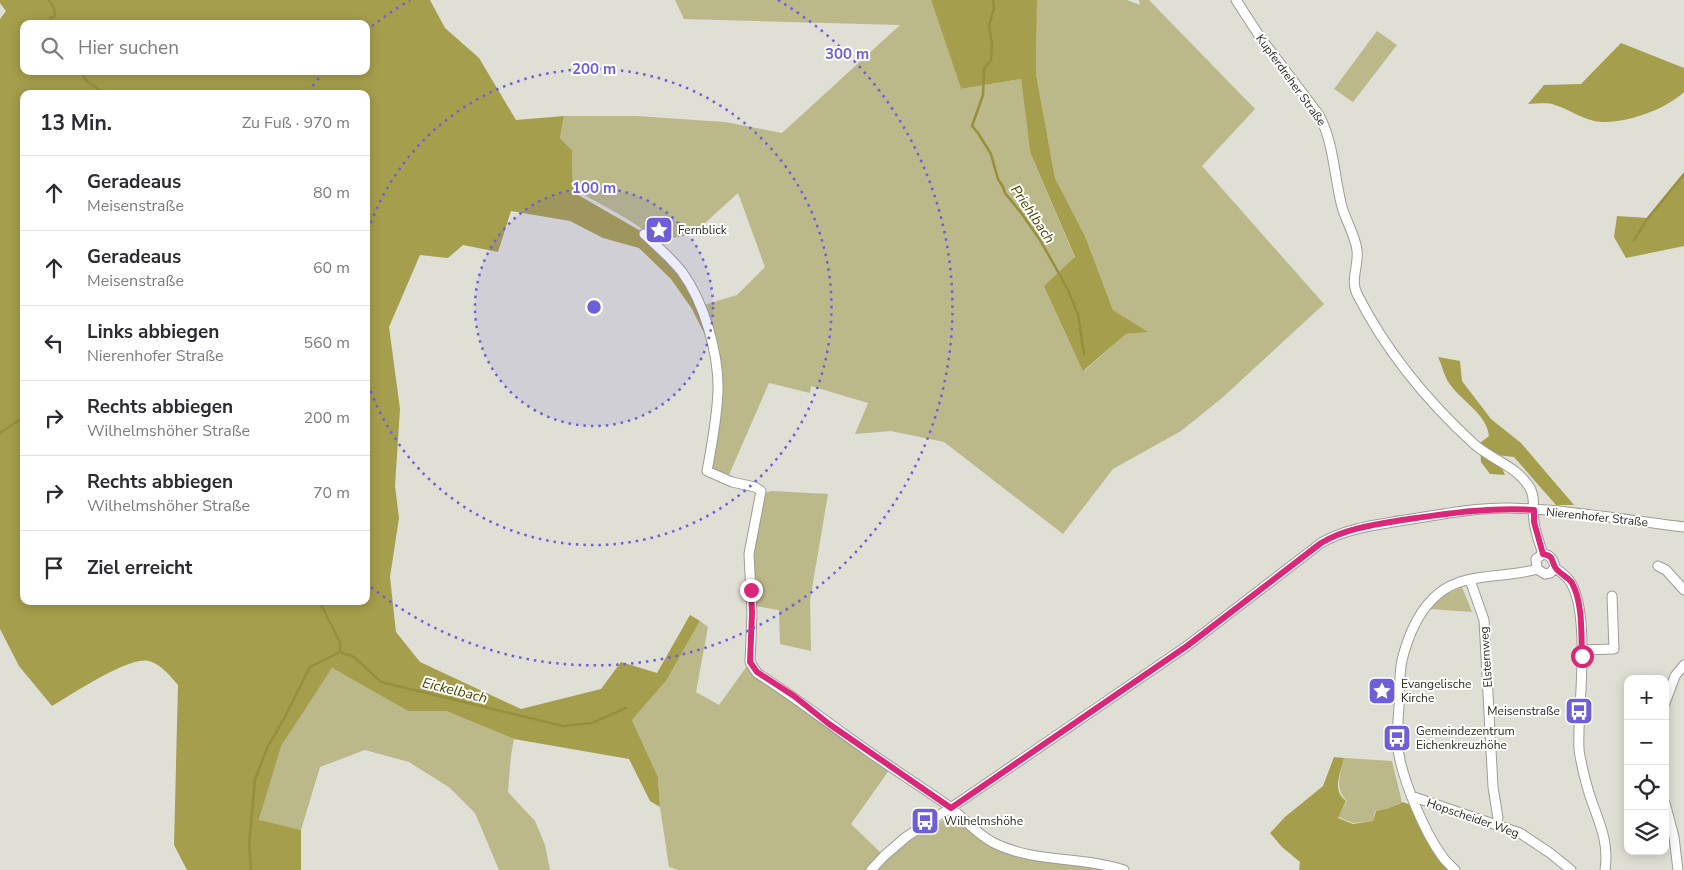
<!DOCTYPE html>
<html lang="de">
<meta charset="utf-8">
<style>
:root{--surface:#fff;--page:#f2f2f3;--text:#2b2b33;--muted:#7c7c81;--line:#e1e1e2}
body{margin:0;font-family:"Nunito Sans",sans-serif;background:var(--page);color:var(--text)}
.controls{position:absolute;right:15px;bottom:15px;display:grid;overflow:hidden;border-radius:10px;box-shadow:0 2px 12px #0003}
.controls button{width:45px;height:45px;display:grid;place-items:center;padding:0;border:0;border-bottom:1px solid var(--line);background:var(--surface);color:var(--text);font:25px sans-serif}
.stop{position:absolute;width:15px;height:15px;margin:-11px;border:4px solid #db2777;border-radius:50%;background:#fff}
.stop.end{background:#db2777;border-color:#fff;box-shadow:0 1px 5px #0008}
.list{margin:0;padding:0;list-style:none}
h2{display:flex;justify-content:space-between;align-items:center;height:65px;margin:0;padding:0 20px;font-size:21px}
h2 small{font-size:16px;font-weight:400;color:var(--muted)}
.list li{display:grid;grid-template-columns:32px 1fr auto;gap:15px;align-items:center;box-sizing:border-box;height:75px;padding:0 20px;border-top:1px solid var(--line)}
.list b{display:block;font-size:19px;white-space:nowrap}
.list p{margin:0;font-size:16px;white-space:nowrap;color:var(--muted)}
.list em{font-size:16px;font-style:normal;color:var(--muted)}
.icon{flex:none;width:28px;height:28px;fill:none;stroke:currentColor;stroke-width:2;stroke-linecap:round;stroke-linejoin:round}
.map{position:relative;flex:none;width:1684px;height:870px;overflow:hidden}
.search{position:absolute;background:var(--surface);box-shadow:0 2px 12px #0003;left:20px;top:20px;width:350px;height:55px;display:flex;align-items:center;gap:12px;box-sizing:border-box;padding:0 18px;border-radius:10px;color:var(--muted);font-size:19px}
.panel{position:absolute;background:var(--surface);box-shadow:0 2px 12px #0003;left:20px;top:90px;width:350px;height:515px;border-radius:10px}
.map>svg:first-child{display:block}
</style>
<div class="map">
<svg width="1684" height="870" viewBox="0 0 1684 870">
<rect width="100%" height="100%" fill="#dfdfd6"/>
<path fill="#bbb889" d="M675,0H931L961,89L1021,79L1030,152L1075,258L1084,371L1126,334L1147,332L1113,310L1085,236L1055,178L1036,74L1037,0H1127L1140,5L1139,0H1149L1255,109L1202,166L1324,304L1222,398L1181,431L1113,469L1063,534L944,442L891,431L855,434L868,403L811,386L810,393L769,383L728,477L711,466L721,386L700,306L737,295L765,267L738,193L693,234L658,241C633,220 602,205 573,189L572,150L560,138L564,116H636L725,122L782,133L900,25L684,19Z
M1377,31L1397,45L1353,102L1334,89Z
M772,491L828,494L810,600L811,651L780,644L779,610L755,606L752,553L764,493Z
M1462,587L1472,612L1430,609L1442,596Z
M700,621L708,627L696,692L719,705L747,666L756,676L890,769L851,824L881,853L865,870H678L669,867L660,807L658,777L632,720L666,681Z
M332,668L408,711H446L514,739L511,755L508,792L535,821L545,845L550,870H499L475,813L450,788L409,762L365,750L320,767L301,830L259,821L280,746Z
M1344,758L1392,761L1402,802L1389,808L1375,811L1373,821L1353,823L1338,817L1347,801C1333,787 1341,774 1344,758Z
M950,816L958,818L995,846L1118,870H874L915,833L932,827Z"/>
<path fill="#a59e4c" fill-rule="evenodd" d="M0,0H430L445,28L479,58L516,120L564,116L560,138L572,150L573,192L658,241L700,306L722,359L710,345L692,309L671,279L639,248L603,238L570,221L511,211L498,252L463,245L448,258L420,255L389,327L400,409L395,486L399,518L390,577L396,632L420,662L521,709L601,689L621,662L657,673L690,615L700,621L666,681L632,720L658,777L660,807L650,801L629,759L514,739L446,711H408L332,668L281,746L259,820L301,830V870H187L174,845L178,685C169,675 162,665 149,661C130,655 69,696 52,706L19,666L0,629V19L6,11L0,3ZM24,24H366V71H24ZM24,94H366V601H24Z
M931,0H1037L1036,74L1055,178L1085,236L1113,310L1148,332L1126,334L1083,371L1044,286L1075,257L1030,152L1021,79L961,89Z
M1621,43L1684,68V92C1665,110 1621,126 1594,121C1581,118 1568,109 1555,105C1547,102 1537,104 1528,104L1544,85L1581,84Z
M1684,174V246L1626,258L1614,237L1617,216L1648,218Z
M1438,357L1460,361L1462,381L1491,419L1521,443L1574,505H1556L1514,457L1496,455L1505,475L1490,474L1481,462L1480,443L1489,436C1487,414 1461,401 1449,383C1444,376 1442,365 1438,357Z
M1334,757L1344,758C1341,773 1331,789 1346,801L1338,818L1353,824L1373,821L1376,811L1389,808L1403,802L1413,806L1449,870H1299L1300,862L1282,847L1270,833L1285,817L1323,786Z"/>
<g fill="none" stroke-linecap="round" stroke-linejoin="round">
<path stroke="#96903d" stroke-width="2.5" d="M49,0L54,8L55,16L50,18L51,24
M993,0L994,9L989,25L992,45L991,60L984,69L983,95L972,126L978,133L991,154L998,179L1003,187L1005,193L1022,214L1040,240L1066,286L1078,314L1084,354
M80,71L87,81L105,94
M1634,240L1648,218L1684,174
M0,433L24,417
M319,601L340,642V652L354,657L381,682L563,726L592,723L626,708
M251,870L249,846L255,779L268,746L284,719L310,667L340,652"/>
<defs>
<path id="minor" d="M1236,0L1260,37L1319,115C1334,143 1334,176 1342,207C1346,221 1355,235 1357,250C1359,265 1350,280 1357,294C1386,351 1427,401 1474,444C1492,460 1517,466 1530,488C1536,499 1532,509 1534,521C1535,532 1540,544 1543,554
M644,234C657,246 671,258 682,272C704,302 719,354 718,391C717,418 712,445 707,471L732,482L755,487L761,491L749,554L752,613L750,662L757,673C794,696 829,724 865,749C893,769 922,787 950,807C965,819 976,834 994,843C1034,863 1082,856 1124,870
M1543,554L1536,559L1537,569L1545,574L1550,573L1555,568
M1543,554C1551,555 1554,560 1555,568
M1658,566L1666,570L1684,590
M1555,568C1561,572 1567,576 1571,583C1589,613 1580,694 1579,730C1579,738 1578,748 1580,756C1582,766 1584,776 1587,786C1595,816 1610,837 1605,870
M1470,580L1484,620L1493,787L1498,818L1496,825
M1582,650L1614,649L1612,596
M1665,703L1675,676L1684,665
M1411,796L1520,833L1550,853L1571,870
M1665,803L1674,837L1678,870
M871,870L884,856L906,837L964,799L1187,646L1321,543C1347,528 1376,525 1405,520C1438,515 1472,508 1506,508C1564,509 1626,520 1684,527
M1455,870C1451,866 1445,861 1442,856C1425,833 1404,783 1399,755C1396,739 1398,722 1399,706C1400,691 1399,674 1402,660C1408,636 1419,610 1438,594C1466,571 1505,579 1537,569"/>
</defs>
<use href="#minor" stroke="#9d9d95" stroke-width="11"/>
<use href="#minor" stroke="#fff" stroke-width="9"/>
</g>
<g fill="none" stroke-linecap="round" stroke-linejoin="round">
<path stroke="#db2777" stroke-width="6" d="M751,590L752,613L750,662L757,672L794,696L829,724L951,808L1187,646L1321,543C1348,527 1379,524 1409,519C1451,513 1491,507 1534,510V522L1543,554C1554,556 1551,560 1555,567C1557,572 1568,577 1572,583C1583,603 1581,633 1582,656"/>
</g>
<circle cx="594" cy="307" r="119" fill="#6e5fd9" fill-opacity=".12"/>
<g fill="none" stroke="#6e5fd9" stroke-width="2.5" stroke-dasharray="2.5 5">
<circle cx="594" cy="307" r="119"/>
<path d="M366 237A238 238 0 1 1 366 377"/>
<path d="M308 92A358 358 0 0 1 324 72M366 31A358 358 0 0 1 410 0M778 0A358 358 0 1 1 366 583"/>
</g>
<defs>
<symbol id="sight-square" viewBox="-11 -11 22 22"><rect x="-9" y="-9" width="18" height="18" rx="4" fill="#6e5fd9" stroke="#fffffe"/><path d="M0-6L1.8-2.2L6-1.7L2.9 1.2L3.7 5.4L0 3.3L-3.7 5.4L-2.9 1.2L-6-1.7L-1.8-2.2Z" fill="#fff"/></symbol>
<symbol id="bus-square" viewBox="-11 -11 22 22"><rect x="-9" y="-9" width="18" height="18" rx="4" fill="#6e5fd9" stroke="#fffffe"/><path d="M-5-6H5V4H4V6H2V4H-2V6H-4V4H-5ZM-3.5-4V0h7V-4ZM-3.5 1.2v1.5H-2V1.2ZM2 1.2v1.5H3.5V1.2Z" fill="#fff"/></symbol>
</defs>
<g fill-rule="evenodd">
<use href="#sight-square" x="643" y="214" width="32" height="32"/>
<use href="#sight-square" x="1366" y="675" width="32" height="32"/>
<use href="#bus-square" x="1563" y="695" width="32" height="32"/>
<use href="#bus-square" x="1381" y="722" width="32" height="32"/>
<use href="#bus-square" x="909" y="805" width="32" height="32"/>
</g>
<g text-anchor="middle" stroke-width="4" stroke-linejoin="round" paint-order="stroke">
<g font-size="12" fill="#2c2c29" stroke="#fffffe">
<text transform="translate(1291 80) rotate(54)" y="4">Kupferdreher Straße</text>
<text transform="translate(1597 517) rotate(6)" y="4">Nierenhofer Straße</text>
<text transform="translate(1486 657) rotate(-94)" y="4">Elsternweg</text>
<text transform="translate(1473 818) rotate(19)" y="4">Hopscheider Weg</text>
</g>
<g font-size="12" fill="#2c2c29" stroke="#fffffe" text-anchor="start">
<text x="678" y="234">Fernblick</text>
<text x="1401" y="688">Evangelische<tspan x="1401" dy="14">Kirche</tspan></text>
<text x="1560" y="715" text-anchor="end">Meisenstraße</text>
<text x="1416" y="735">Gemeindezentrum<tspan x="1416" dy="14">Eichenkreuzhöhe</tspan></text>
<text x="944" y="825">Wilhelmshöhe</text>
</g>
<g font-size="14" font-style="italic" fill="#4a4501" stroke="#fffffe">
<text transform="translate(1033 214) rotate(56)" y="5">Priehlbach</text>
<text transform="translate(455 690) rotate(14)" y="5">Eickelbach</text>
</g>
</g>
<circle cx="594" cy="307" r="8" fill="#6e5fd9" stroke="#fffffe" stroke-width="2.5"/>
<g font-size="15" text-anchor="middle" font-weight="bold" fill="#6e5fd9" stroke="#fffffe" stroke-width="4" stroke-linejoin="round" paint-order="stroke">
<text x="847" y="59">300 m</text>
<text x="594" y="74">200 m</text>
<text x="594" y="193">100 m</text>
</g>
</svg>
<div class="controls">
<button>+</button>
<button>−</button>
<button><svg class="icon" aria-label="locate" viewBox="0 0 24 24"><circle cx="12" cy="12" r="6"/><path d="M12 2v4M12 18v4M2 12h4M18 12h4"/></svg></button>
<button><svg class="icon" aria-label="layers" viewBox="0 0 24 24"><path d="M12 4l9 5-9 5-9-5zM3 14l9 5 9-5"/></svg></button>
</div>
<div class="stop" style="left:1582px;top:656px"></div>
<div class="stop end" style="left:751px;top:590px"></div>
<div class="search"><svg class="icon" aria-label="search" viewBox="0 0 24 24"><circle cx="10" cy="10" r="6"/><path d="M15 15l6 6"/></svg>Hier suchen</div>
<section class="panel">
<h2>13 Min.<small>Zu Fuß · 970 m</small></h2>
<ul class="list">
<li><svg class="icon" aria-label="ahead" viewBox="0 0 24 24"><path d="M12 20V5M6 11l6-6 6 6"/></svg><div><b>Geradeaus</b><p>Meisenstraße</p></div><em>80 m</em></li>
<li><svg class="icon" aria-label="ahead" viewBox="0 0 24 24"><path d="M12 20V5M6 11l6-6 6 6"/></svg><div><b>Geradeaus</b><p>Meisenstraße</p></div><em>60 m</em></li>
<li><svg class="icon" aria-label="left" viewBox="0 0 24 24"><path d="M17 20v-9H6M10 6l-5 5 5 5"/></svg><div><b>Links abbiegen</b><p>Nierenhofer Straße</p></div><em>560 m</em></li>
<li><svg class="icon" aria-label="right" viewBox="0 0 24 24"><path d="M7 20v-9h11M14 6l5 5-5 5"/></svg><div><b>Rechts abbiegen</b><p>Wilhelmshöher Straße</p></div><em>200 m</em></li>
<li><svg class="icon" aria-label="right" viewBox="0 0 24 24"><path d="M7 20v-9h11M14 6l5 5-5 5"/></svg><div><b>Rechts abbiegen</b><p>Wilhelmshöher Straße</p></div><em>70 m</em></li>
<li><svg class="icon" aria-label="arrive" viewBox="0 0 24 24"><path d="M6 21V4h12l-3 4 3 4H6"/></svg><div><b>Ziel erreicht</b></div></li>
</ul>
</section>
</div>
